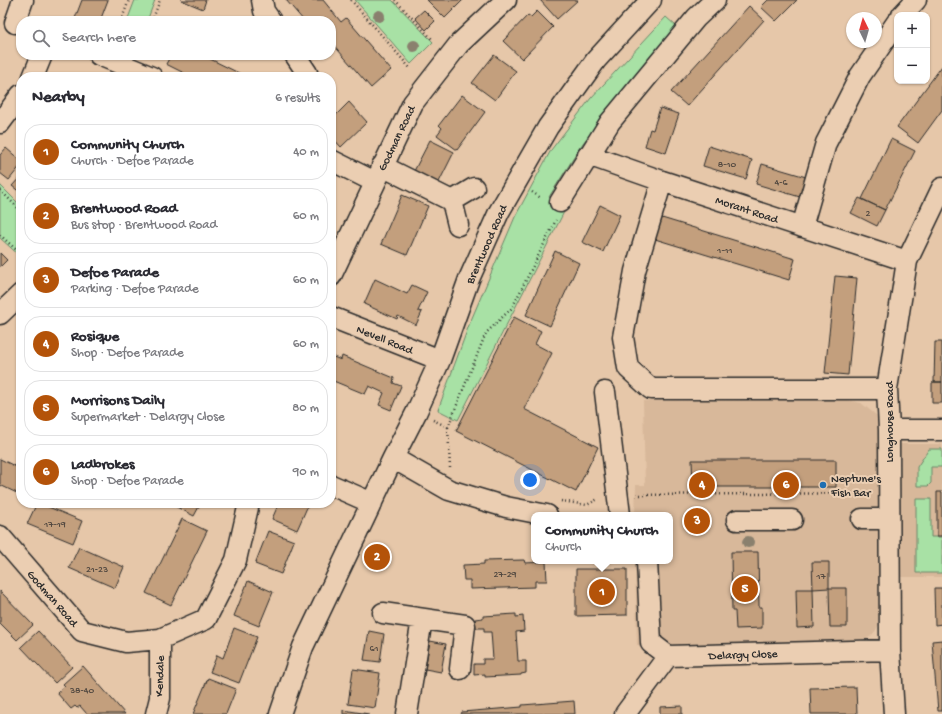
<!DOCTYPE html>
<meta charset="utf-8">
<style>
:root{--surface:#fff;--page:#f7f7f7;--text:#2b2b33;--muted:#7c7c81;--line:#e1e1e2;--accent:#b45309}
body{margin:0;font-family:"Gochi Hand",sans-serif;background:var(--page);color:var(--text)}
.controls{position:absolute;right:12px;top:12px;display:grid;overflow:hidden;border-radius:8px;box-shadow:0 1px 3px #0004}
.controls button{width:36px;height:36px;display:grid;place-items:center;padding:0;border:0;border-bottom:1px solid var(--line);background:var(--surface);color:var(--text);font:20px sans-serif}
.compass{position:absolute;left:846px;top:12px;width:36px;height:36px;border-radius:50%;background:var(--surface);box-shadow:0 1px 3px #0004;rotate:355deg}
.you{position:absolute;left:530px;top:480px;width:14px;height:14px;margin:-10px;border:3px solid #fff;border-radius:50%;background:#1a73e8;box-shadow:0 0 0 6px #1a73e833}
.badge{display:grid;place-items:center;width:26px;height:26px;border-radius:50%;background:var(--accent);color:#fff;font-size:13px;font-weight:700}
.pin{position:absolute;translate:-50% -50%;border:2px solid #fff;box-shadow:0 1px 4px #0006}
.popup{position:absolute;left:531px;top:512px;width:142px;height:52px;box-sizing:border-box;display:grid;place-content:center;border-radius:8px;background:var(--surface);filter:drop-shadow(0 1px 3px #0005);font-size:13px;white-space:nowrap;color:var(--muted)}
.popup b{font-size:15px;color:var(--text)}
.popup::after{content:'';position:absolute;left:50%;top:100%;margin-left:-8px;border:8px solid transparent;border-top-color:var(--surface)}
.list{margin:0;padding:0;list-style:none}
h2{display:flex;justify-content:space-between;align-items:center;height:52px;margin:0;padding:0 16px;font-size:17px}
h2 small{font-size:13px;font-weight:400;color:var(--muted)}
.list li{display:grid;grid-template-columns:26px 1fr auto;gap:12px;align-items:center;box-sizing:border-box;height:56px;margin:0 8px 8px;padding:0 8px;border:1px solid var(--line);border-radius:16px}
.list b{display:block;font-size:15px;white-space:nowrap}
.list p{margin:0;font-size:13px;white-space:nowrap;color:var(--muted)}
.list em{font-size:13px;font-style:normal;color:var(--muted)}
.icon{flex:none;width:22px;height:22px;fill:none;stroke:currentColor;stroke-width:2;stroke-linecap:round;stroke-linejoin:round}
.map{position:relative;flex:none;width:942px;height:714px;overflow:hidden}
.search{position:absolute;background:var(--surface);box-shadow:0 1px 3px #0004;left:16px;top:16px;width:320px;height:44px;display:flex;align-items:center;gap:10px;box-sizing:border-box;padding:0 14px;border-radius:16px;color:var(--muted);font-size:15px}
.panel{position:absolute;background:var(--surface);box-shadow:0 1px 3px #0004;left:16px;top:72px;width:320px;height:436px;border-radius:16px}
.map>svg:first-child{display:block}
</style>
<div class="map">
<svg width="942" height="714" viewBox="0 0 942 714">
<rect width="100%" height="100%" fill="#e6c7a9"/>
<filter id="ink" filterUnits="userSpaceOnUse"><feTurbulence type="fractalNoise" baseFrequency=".025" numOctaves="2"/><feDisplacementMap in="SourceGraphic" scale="8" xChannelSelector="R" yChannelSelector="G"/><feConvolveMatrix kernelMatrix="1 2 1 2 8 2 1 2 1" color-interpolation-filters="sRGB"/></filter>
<g filter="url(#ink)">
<path fill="#d8b89a" d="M843,399L861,403L876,415L880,432V444H942V577H880L881,620L876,630L871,636L862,642L784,645H637L635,561H670V515H635L636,485H645L643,401Z"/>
<path fill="#a8e1a5" stroke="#6a8668" d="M135,0H155L147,21H127Z
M355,0H392L433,42L411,64Z
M666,17L676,26L583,143L549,197L565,210L458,420L438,410L469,325L515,217L551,150L591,98Z
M0,185L21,206V257L0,238Z
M929,449H942V467H931V483L928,486H917V467Z
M916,499H931V537H942V573H916Z"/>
<path fill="#c39f7d" stroke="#2b2b2b" d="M82,0H108L100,21H74Z
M181,0H206L203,9Z
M286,0H323L341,22L346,18L391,70L371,88L331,42V21H304Z
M427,0H463L445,18Z
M540,0H578L557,19Z
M768,0H797L776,21L761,7Z
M749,6L764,20L687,106L671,92Z
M424,10L435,21L426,30L415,18Z
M537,11L553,27L522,59L503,41L528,15L531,17Z
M171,55H202L247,77H192L166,64Z
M494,55L516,71L495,100L472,83Z
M942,66V110L918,143L897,127Z
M462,95L485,112L457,150L437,135L442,128L439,125Z
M349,102L367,122L341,147L331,136V120Z
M660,108L679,114L666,153L645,146L650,129L653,130Z
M891,139L915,151L885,210L862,199Z
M430,140L454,152L437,186L413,173Z
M709,146L752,160L746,179L703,166Z
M6,148L21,161V165L9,180L0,173V155Z
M762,164L806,177L800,197L756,184Z
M21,176V193L12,186Z
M402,195L428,206L407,255L381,244Z
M859,198L885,210L877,226L851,213Z
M600,205L620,215L603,252L582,242Z
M662,218L795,259L789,280L655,239Z
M555,251L579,263L550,326L526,315Z
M0,253L7,260L0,267Z
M835,276L857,278L848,375L825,373Z
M375,279L407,294L412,285L427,292L418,311L422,312L416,325L398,316L397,319L364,304Z
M514,317L541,331L535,344L552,353L524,409L598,447L576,492L456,431Z
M935,342H942V382H934Z
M331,356L341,360L342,356L394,378L393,383L401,386L391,410L379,405L384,393L369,386L365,394L331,380Z
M934,382H942V403H932V383Z
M0,459L21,469V495L0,485Z
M692,460H836V487H693Z
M937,492H942V536H937Z
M37,503H39L82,521L73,543L27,524Z
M169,503H201L194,516Z
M279,503H309L297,530L272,519Z
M182,519L207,531L171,605L146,593Z
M268,531L294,541L281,574L255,564Z
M79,547L124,567L115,588L69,568Z
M731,552H758L759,607H762V628L736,629L735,611H732Z
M524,560L525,563L546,562L547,581H535V587L470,589V580H464L463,565L484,564V561Z
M812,562H829V588L813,589Z
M576,569H627V615L576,616Z
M248,581L273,592L259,626L234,616Z
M829,588H847V627H830Z
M934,588H942V624L935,625Z
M796,589H813L814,627L797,628Z
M0,591L33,625L17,640L0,623Z
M516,614V617L523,616L524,631L516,632L518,661H526V673L521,674V675L485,677V674L474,675V664H483V659H493L491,632H484V628H476L475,619L483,618V616Z
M234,628L257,637L239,683L210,672L217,655L223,658Z
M38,631L72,667L55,683L21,647Z
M369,631L384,634L380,662L364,660Z
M942,640V711H938L932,641Z
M430,641L446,644L441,672L425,669Z
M83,666L125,714H87L80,706L77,708L75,706L71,709L57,693L65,686L63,684Z
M353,669L380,673L375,708L348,704Z
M208,678L236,689L226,714H193Z
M856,687L857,714H811L810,688Z
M574,701L575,714H461L462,712L522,707V705Z
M682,706V714H660V707Z
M343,710L369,714H343Z"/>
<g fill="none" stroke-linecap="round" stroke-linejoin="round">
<defs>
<path id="minor" d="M262,0L264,11L271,21
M902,15L916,0
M15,23L23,0
M99,55L152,77
M295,55L307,73L305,77
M33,77L42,55
M0,123L21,95
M588,155L662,181L907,261
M331,160L375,182
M382,166L452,201L474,188
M662,181L635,271L623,337L628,368L651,389H887
M452,201L458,225
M560,202L610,122L696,18L715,0
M802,227L826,143L860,76L897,22
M331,276L413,103L459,44L506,0
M0,314L21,294
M331,317L440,360
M605,392L620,515
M889,430H942
M393,458L449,490L506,507L547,515
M331,485L372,503
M862,519H889
M737,520H792
M0,536L82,631L126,642L160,639L206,619L236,560L249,503
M647,561L651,643L668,656
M383,613L465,625L460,669
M156,714L160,698V639
M280,714L303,647L393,458L416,413L440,360L469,279L499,212L548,127L596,60L651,0
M407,714L422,619
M625,714L668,656L890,650
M894,714L890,650L889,430L887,389L907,261L942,188"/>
</defs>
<use href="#minor" stroke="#2b2b2b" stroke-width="23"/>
<path stroke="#2b2b2b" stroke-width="2.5" stroke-dasharray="1 3" stroke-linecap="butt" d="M351,0L410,68
M395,0L432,39
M121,21L129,0
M152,21L160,0
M0,190L21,211
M532,192L541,198
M0,235L21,254
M433,420L448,427L486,333L512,308L556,220
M448,427L450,468
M636,495L869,493
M561,501L587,505L598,499"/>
<use href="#minor" stroke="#ebceb2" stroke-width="20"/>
</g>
<g fill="#8a806e">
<circle cx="379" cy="16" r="6"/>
<circle cx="414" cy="46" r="6"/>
<circle cx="748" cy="542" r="6"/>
</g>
</g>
<circle fill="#1f6fb2" stroke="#ebceb2" stroke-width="1.5" cx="823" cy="485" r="4"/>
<g text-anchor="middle" stroke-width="4" stroke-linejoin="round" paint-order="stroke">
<g font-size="10" fill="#514840">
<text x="727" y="167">8-10</text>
<text x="781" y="185">4-6</text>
<text x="868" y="216">2</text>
<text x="725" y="253">1-11</text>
<text x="55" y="527">17-19</text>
<text x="97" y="572">21-23</text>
<text x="505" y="577">27-29</text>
<text x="821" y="579">17</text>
<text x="374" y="651">61</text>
<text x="82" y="693">38-40</text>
</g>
<g font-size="12" fill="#2b2b2b" stroke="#ebceb2">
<text transform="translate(396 138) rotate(-64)" y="4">Godman Road</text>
<text transform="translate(747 209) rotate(18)" y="4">Morant Road</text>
<text transform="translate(486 244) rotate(-66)" y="4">Brentwood Road</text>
<text transform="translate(385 339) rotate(22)" y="4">Nevell Road</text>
<text transform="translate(889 422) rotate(-90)" y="4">Longhouse Road</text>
<text transform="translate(53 598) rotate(49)" y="4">Godman Road</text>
<text transform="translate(743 654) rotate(-2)" y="4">Delargy Close</text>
<text transform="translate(159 676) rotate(-88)" y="4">Kendale</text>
</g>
<g font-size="12" fill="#2b2b2b" stroke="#ebceb2" text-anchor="start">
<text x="831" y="482">Neptune's<tspan x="831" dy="14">Fish Bar</tspan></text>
</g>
</g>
</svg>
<div class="controls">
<button>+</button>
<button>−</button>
</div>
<svg class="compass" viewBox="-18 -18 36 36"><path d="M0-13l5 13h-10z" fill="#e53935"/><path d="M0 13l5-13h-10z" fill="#7c7c81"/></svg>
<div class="you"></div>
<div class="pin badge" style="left:602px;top:592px">1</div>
<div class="popup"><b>Community Church</b>Church</div>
<div class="pin badge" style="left:377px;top:557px">2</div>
<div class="pin badge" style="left:697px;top:521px">3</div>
<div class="pin badge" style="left:702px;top:485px">4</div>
<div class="pin badge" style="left:745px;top:589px">5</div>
<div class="pin badge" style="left:786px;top:485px">6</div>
<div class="search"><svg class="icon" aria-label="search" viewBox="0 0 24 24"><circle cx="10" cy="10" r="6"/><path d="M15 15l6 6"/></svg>Search here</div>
<section class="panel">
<h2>Nearby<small>6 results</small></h2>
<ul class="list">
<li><span class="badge">1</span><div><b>Community Church</b><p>Church · Defoe Parade</p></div><em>40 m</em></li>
<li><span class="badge">2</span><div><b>Brentwood Road</b><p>Bus stop · Brentwood Road</p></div><em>60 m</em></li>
<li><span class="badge">3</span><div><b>Defoe Parade</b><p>Parking · Defoe Parade</p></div><em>60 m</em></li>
<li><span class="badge">4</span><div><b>Rosique</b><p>Shop · Defoe Parade</p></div><em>60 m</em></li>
<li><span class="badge">5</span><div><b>Morrisons Daily</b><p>Supermarket · Delargy Close</p></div><em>80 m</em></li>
<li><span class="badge">6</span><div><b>Ladbrokes</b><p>Shop · Defoe Parade</p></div><em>90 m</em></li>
</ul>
</section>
</div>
